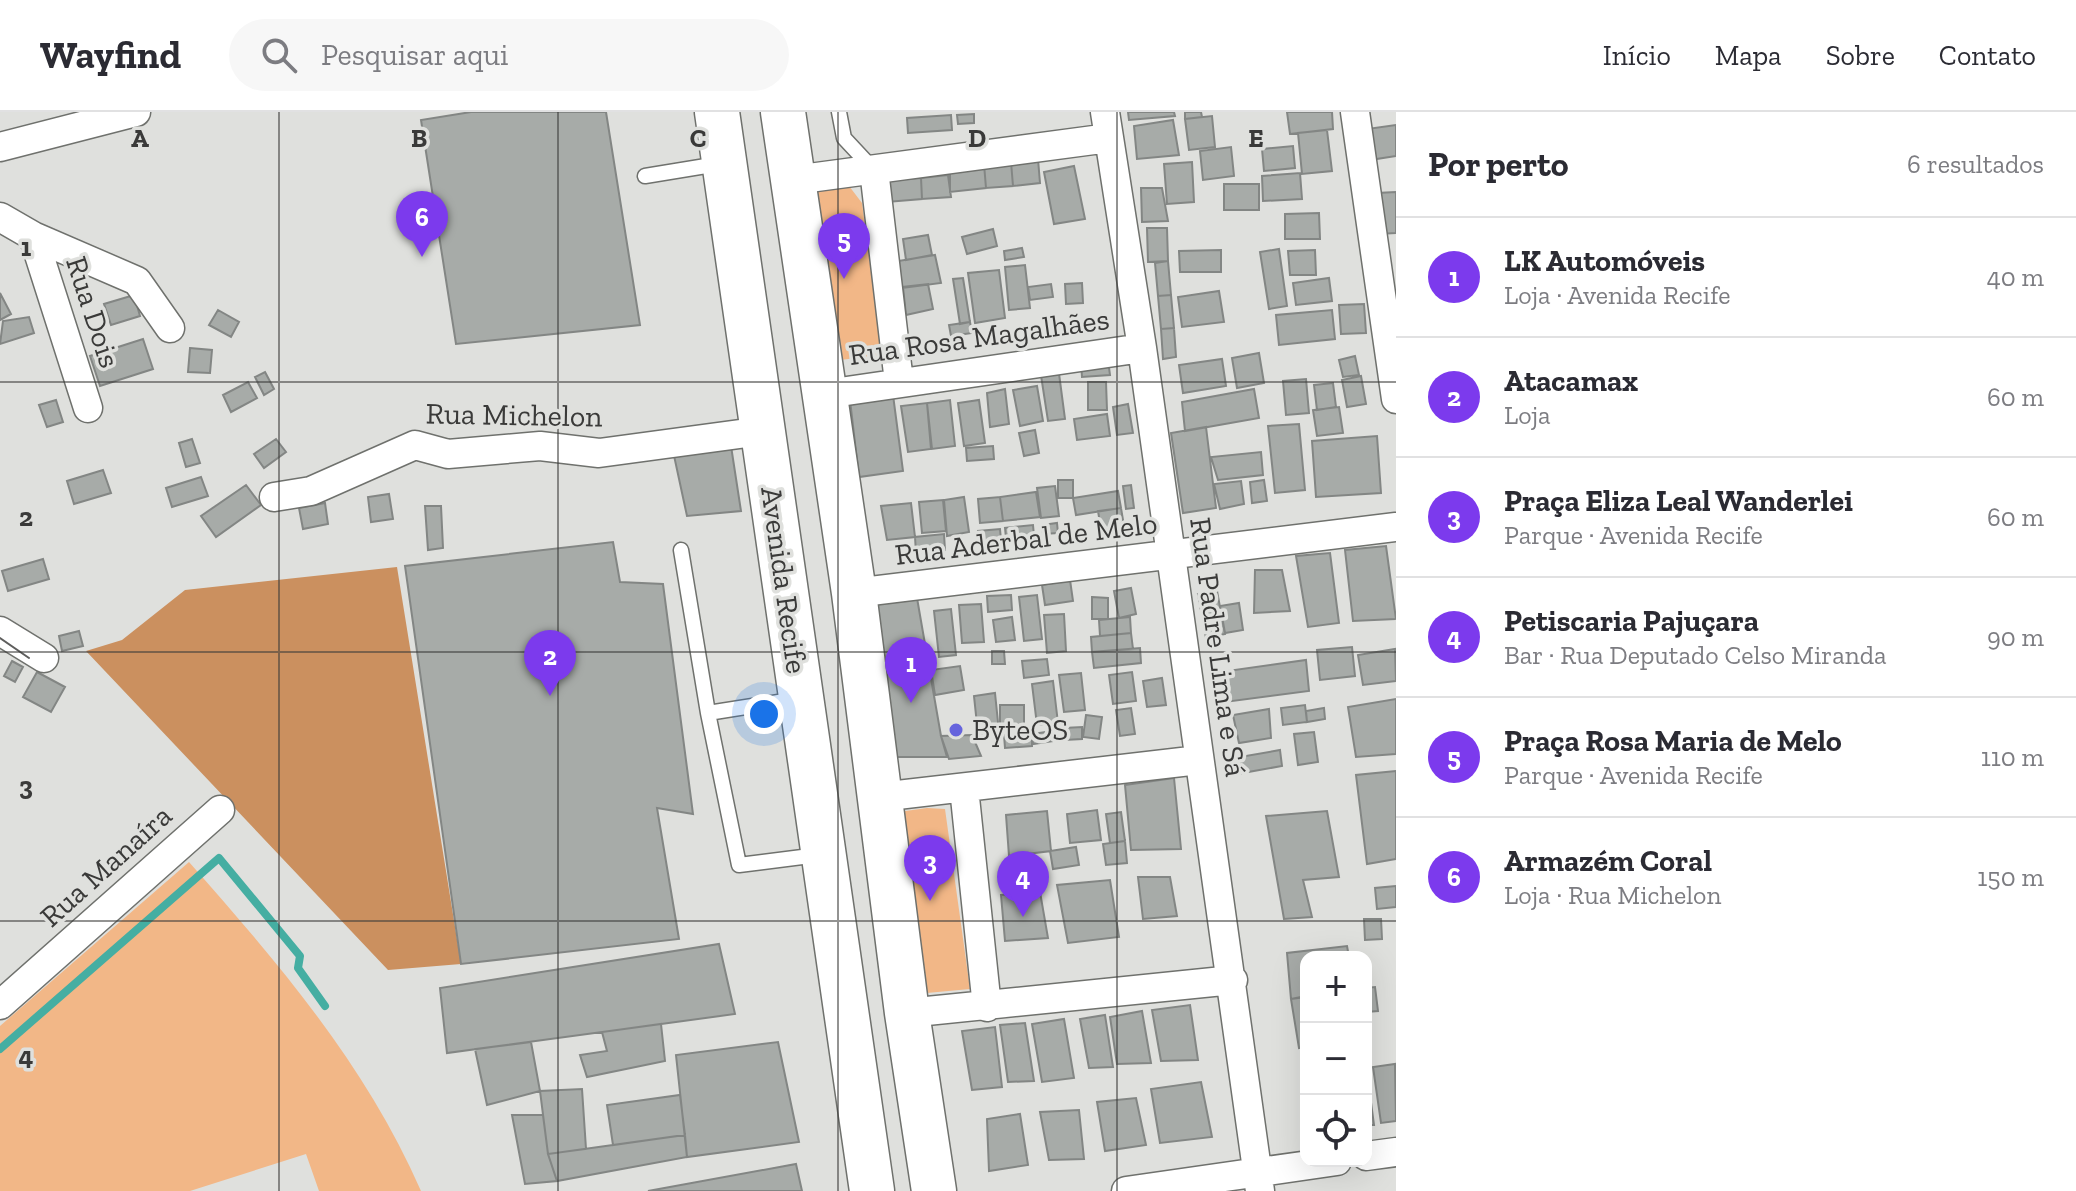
<!DOCTYPE html>
<html lang="pt">
<meta charset="utf-8">
<style>
:root{--surface:#fff;--page:#f7f7f7;--text:#2b2b33;--muted:#7c7c81;--line:#e1e1e2;--accent:#7c3aed}
body{margin:0;font-family:"Zilla Slab",serif;background:var(--page);color:var(--text)}
.controls{position:absolute;right:24px;bottom:24px;display:grid;overflow:hidden;border-radius:16px;box-shadow:0 8px 32px #0002}
.controls button{width:72px;height:72px;display:grid;place-items:center;padding:0;border:0;border-bottom:2px solid var(--line);background:var(--surface);color:var(--text);font:40px sans-serif}
.you{position:absolute;left:764px;top:602px;width:28px;height:28px;margin:-20px;border:6px solid #fff;border-radius:50%;background:#1a73e8;box-shadow:0 0 0 12px #1a73e833}
.badge{display:grid;place-items:center;width:52px;height:52px;border-radius:50%;background:var(--accent);color:#fff;font-size:26px;font-weight:700}
.pin{position:absolute;translate:-50% -66px;filter:drop-shadow(0 2px 4px #0008)}
.pin::after{content:'';position:absolute;top:42px;width:28px;height:24px;background:inherit;clip-path:polygon(0 0,100% 0,50% 100%)}
.list{margin:0;padding:0;list-style:none}
h2{display:flex;justify-content:space-between;align-items:center;height:104px;margin:0;padding:0 32px;font-size:34px}
h2 small{font-size:26px;font-weight:400;color:var(--muted)}
.list li{display:grid;grid-template-columns:52px 1fr auto;gap:24px;align-items:center;box-sizing:border-box;height:120px;padding:0 32px;border-top:2px solid var(--line)}
.list b{display:block;font-size:30px;white-space:nowrap}
.list p{margin:0;font-size:26px;white-space:nowrap;color:var(--muted)}
.list em{font-size:26px;font-style:normal;color:var(--muted)}
.icon{flex:none;width:44px;height:44px;fill:none;stroke:currentColor;stroke-width:2;stroke-linecap:round;stroke-linejoin:round}
.map{position:relative;flex:none;width:1396px;height:1079px;overflow:hidden}
header{display:flex;align-items:center;gap:48px;box-sizing:border-box;height:112px;padding:0 40px;background:var(--surface);border-bottom:2px solid var(--line)}
header strong{font-size:38px}
nav{display:flex;gap:44px;margin-inline-start:auto;font-size:28px}
.search{width:560px;height:72px;background:var(--page);display:flex;align-items:center;gap:20px;box-sizing:border-box;padding:0 28px;border-radius:44px;color:var(--muted);font-size:30px}
main{display:flex}
aside{flex:1;background:var(--surface)}
.map>svg:first-child{display:block}
</style>
<header>
<strong>Wayfind</strong>
<div class="search"><svg class="icon" aria-label="search" viewBox="0 0 24 24"><circle cx="10" cy="10" r="6"/><path d="M15 15l6 6"/></svg>Pesquisar aqui</div>
<nav><a>Início</a><a>Mapa</a><a>Sobre</a><a>Contato</a></nav>
</header>
<main>
<div class="map">
<svg width="1396" height="1079" viewBox="0 0 1396 1079">
<rect width="100%" height="100%" fill="#dfe0dd"/>
<path fill="#f2b787" d="M846,70L862,91L882,243L840,248L812,78Z
M927,696L945,697L970,877L916,882L891,701Z
M189,750C279,852 366,953 421,1079H319L306,1042L190,1079H0V914Z"/>
<path fill="#cb905f" d="M397,455L461,852L388,858L86,539L122,528L185,478Z"/>
<g fill="none" stroke-linecap="round" stroke-linejoin="round">
<path stroke="#45aea2" stroke-width="8" d="M0,937L219,746L300,844L298,856L325,894"/>
</g>
<path fill="#a7aba8" stroke="#838684" stroke-width="2" d="M471,0H606L640,213L456,232L421,8Z
M1128,0H1174L1175,4L1129,8Z
M1185,0H1201L1202,5L1185,7Z
M1287,0H1332L1333,17L1290,22Z
M974,2V11L958,12L957,3Z
M951,3L952,18L908,21L907,6Z
M1212,4L1215,35L1189,38L1185,7Z
M1173,8L1179,43L1137,47L1134,14Z
M1396,13V44L1370,48L1367,17Z
M1327,18L1332,59L1302,62L1298,21Z
M1293,34L1295,56L1264,59L1262,37Z
M1231,35L1234,64L1203,68L1200,39Z
M1038,47L1040,71L1013,74L1011,50Z
M1011,50L1013,74L986,76L984,52Z
M1192,50L1194,90L1167,92L1164,52Z
M984,52L986,76L950,80V56Z
M1074,54L1085,107L1054,112L1044,60Z
M1300,61L1302,87L1263,89L1262,64Z
M948,63L951,85L922,87L921,66Z
M921,66L922,87L887,90L885,68Z
M1224,72H1259V98H1224Z
M1141,76H1162L1168,109L1142,110Z
M1396,80V121L1379,122L1377,81Z
M1319,101L1320,127H1285V102Z
M1147,116H1167L1168,149L1148,150Z
M993,117L997,134L967,142L962,125Z
M928,123L932,143L906,148L903,127Z
M1022,136L1024,145L1005,148L1004,139Z
M1279,137L1287,194L1269,197L1260,140Z
M1221,138V160H1180L1179,139Z
M1315,138L1316,163H1290L1288,139Z
M935,143L941,171L895,177L892,150Z
M1168,149L1171,183L1158,184L1155,151Z
M1025,153L1030,196L1009,198L1005,155Z
M999,158L1005,206L975,211L968,161Z
M963,166L970,210L960,212L953,167Z
M1329,166L1332,189L1296,193L1293,171Z
M1082,171L1083,191L1066,192L1065,172Z
M928,172L933,197L906,203L903,175Z
M1051,172L1053,185L1030,188L1028,175Z
M1219,179L1224,210L1182,215L1178,185Z
M0,181L11,202L0,208Z
M134,183L140,204L111,213L104,192Z
M1171,183L1174,216L1161,217L1158,184Z
M1364,192L1366,221L1341,222L1339,193Z
M218,198L239,210L231,225L209,213Z
M1332,198L1335,227L1279,233L1276,203Z
M29,205L34,221L0,232L3,209Z
M970,210L972,221L951,224L949,213Z
M1174,216L1176,245L1163,247L1161,217Z
M143,227L153,257L100,274L90,244Z
M190,236L212,238L210,261L188,260Z
M1259,241L1264,271L1237,276L1232,246Z
M1355,244L1359,263L1343,265L1339,248Z
M1222,247L1226,274L1183,281L1179,253Z
M1108,248L1110,263L1082,265L1081,250Z
M1058,254L1065,307L1048,309L1040,257Z
M265,260L274,277L264,283L255,265Z
M1361,264L1366,292L1347,295L1342,268Z
M1306,267L1309,301L1286,303L1283,269Z
M248,270L257,286L231,300L223,283Z
M1088,270H1106L1107,298H1088Z
M1333,271L1336,295L1317,298L1314,273Z
M1037,274L1043,309L1020,314L1013,278Z
M1005,277L1009,312L990,315L987,281Z
M1254,277L1259,306L1185,319L1182,290Z
M893,283L903,359L859,365L850,288Z
M56,288L63,310L47,315L39,293Z
M950,288L955,334L932,337L927,291Z
M979,288L985,331L964,334L958,291Z
M927,291L931,337L908,340L901,294Z
M1128,292L1133,321L1117,323L1113,295Z
M1339,295L1343,321L1317,324L1313,298Z
M1107,302L1110,324L1077,328L1074,307Z
M1299,312L1305,378L1275,381L1268,314Z
M1206,315L1216,396L1183,401L1171,321Z
M1035,318L1039,341L1024,344L1019,321Z
M1377,324L1381,381L1316,385L1312,329Z
M192,327L200,351L186,355L179,331Z
M276,327L286,340L264,356L254,342Z
M731,334L741,399L687,404L673,339Z
M993,334L994,347L967,349L966,336Z
M1261,340L1263,363L1218,368L1211,345Z
M103,358L111,381L74,392L67,369Z
M201,365L208,384L172,395L166,376Z
M1058,368H1073V386H1058Z
M1264,368L1267,389L1252,391L1250,370Z
M1241,369L1244,392L1220,397L1214,372Z
M246,373L261,393L216,425L201,404Z
M1131,373L1134,396L1126,397L1123,374Z
M1055,374L1059,404L1041,406L1037,376Z
M1118,379L1121,396L1076,403L1073,386Z
M1036,380L1040,405L1003,409L1000,385Z
M389,382L393,407L371,410L368,385Z
M964,385L969,420L947,424L944,388Z
M1000,385L1003,409L980,411L978,387Z
M943,388L946,419L922,421L919,390Z
M325,391L328,412L303,417L299,396Z
M911,391L915,425L887,428L881,394Z
M425,394H441L443,436L428,438Z
M1121,396L1124,414L1101,417L1098,399Z
M1057,411L1058,421L1043,422L1042,413Z
M1033,413L1034,424L1006,426L1005,416Z
M1000,417L1001,428L979,430L978,419Z
M944,422L945,438L916,441L915,425Z
M613,430L620,470L663,472L693,702L657,696L679,827L461,852L405,454Z
M1386,434L1396,507L1353,509L1345,438Z
M1330,441L1339,511L1308,515L1296,444Z
M43,447L49,467L8,479L2,459Z
M1255,458H1282L1290,499L1254,501Z
M1070,468L1073,489L1045,493L1042,473Z
M1131,476L1136,502L1119,506L1114,479Z
M1217,479L1225,522L1206,526L1198,482Z
M1011,483L1012,498L988,500L987,484Z
M1037,483L1042,527L1024,529L1019,485Z
M1092,485L1108,486V507H1092Z
M917,486L941,624L947,645H894L871,488Z
M1239,491L1243,518L1225,521L1220,494Z
M981,492L984,530L962,531L959,493Z
M951,497L956,543L939,545L934,499Z
M1064,502L1066,539L1047,541L1044,503Z
M1012,505L1015,528L996,530L993,508Z
M1130,505L1131,521L1100,524L1099,508Z
M79,519L83,534L62,539L59,524Z
M1131,521L1133,537L1092,540L1091,525Z
M1352,535L1355,564L1320,568L1317,538Z
M1140,536L1141,551L1094,556L1092,540Z
M1395,537L1396,569L1363,573L1358,543Z
M992,539H1004L1005,552H992Z
M1047,547L1049,563L1024,566L1022,549Z
M1306,548L1309,579L1225,590L1220,560Z
M12,549L23,555L15,570L4,564Z
M960,554L964,578L935,583L931,558Z
M37,560L65,575L51,600L23,585Z
M1132,560L1136,589L1113,592L1109,563Z
M1081,561L1085,598L1064,600L1059,563Z
M1162,566L1166,593L1147,595L1143,569Z
M1053,569L1058,611L1037,613L1032,572Z
M995,581L999,620L978,622L974,584Z
M1396,587V642L1356,645L1348,595Z
M1000,593H1024V616H1000Z
M1305,593L1307,610L1283,613L1281,596Z
M1131,596L1135,622L1120,624L1116,598Z
M1324,596L1325,607L1307,610L1306,599Z
M1269,597L1271,626L1239,631L1233,603Z
M1086,603L1102,605L1099,627L1083,625Z
M1082,615V627L1065,628L1064,616Z
M1053,619L1054,629L1033,632L1032,622Z
M1314,620L1318,650L1298,653L1294,622Z
M1032,622V634L1005,636L1004,623Z
M972,623L981,644L949,647L941,624Z
M1280,638L1282,654L1237,662L1234,646Z
M1396,659V747L1367,752L1356,663Z
M1174,666L1181,737L1131,738L1125,673Z
M1097,698L1101,728L1070,731L1067,702Z
M1047,699L1051,739L1009,744L1006,703Z
M1327,699L1339,765L1303,768L1312,805L1284,807L1266,704Z
M1121,700L1125,729L1110,731L1106,702Z
M1125,729L1127,751L1106,753L1103,732Z
M1076,735L1079,753L1053,757L1050,739Z
M1138,765H1170L1177,804L1143,807Z
M1110,768L1119,825L1068,831L1057,773Z
M1396,774V795L1377,797L1375,776Z
M1040,780L1048,826L1005,829L1001,783Z
M1364,807H1381L1382,827L1365,828Z
M719,832L735,902L447,941L440,876Z
M1347,834L1349,845H1306V884L1291,887L1287,841Z
M1375,875L1378,899L1366,900V876Z
M1306,885V935L1299,936L1291,887Z
M1190,893L1198,948L1161,949L1152,898Z
M1142,899L1151,951L1117,952L1110,905Z
M1105,903L1113,955L1089,956L1080,907Z
M1064,907L1074,966L1042,970L1032,912Z
M1025,911L1034,969L1008,970L1000,913Z
M661,912L665,949L587,965L580,943L607,939L602,920Z
M995,915L1002,975L972,978L962,919Z
M531,930L540,979L487,993L475,937Z
M778,930L799,1030L687,1045L676,943Z
M1395,952L1396,1009L1381,1011L1373,955Z
M1366,953L1374,1013H1366Z
M1201,970L1212,1025L1160,1031L1151,977Z
M582,977L586,1037L548,1042L540,979Z
M680,983L685,1023L613,1033L607,993Z
M1136,986L1146,1033L1105,1039L1097,990Z
M1079,998L1084,1047L1049,1048L1040,1000Z
M1020,1002L1028,1053L989,1059L987,1007Z
M512,1003H543L548,1042L557,1069L525,1072Z
M685,1023L687,1045L557,1069L548,1042Z
M796,1052L802,1079H648Z"/>
<g fill="none" stroke-linecap="round" stroke-linejoin="round">
<defs>
<path id="service" d="M839,0L844,26L872,56
M645,64L706,54L716,46
M681,438L708,601L797,587
M708,601L739,753L818,743"/>
<path id="minor" d="M1105,0L1142,236L1260,1079
M1355,0L1396,287
M0,35L136,0
M874,58L899,270
M794,68L1109,26
M0,105L33,124L137,169L170,216
M33,124L88,296
M826,282L1142,236
M274,385L311,379L415,333L448,342L540,334L599,341L762,319
M854,481L1396,415
M0,519L44,546
M964,676L987,895
M880,685L1199,648
M0,893L220,698
M907,901L1233,868
M1366,1044L1396,1040
M1126,1079L1337,1049"/>
<path id="primary" d="M717,0L872,1079
M783,0L854,481L907,901L934,1079"/>
</defs>
<use href="#service" stroke="#6f716d" stroke-width="17"/>
<use href="#minor" stroke="#6f716d" stroke-width="31"/>
<use href="#primary" stroke="#6f716d" stroke-width="47"/>
<use href="#service" stroke="#fff" stroke-width="14"/>
<use href="#minor" stroke="#fff" stroke-width="28"/>
<use href="#primary" stroke="#fff" stroke-width="44"/>
<path stroke="#5e5e5d" stroke-width="2" d="M0,526L29,546"/>
</g>
<path fill="none" stroke="#3a3a39" stroke-width="2" stroke-opacity="0.55" d="M279,0V1079M558,0V1079M838,0V1079M1117,0V1079M0,270H1396M0,540H1396M0,809H1396"/>
<circle fill="#6664dd" stroke="#dfe0dd" stroke-width="3" cx="956" cy="618" r="8"/>
<g text-anchor="middle" stroke-width="7" stroke-linejoin="round" paint-order="stroke">
<g font-size="30" fill="#3a3a39" stroke="#dfe0dd">
<text transform="translate(93 200) rotate(72)" y="10">Rua Dois</text>
<text transform="translate(979 225) rotate(-8)" y="10">Rua Rosa Magalhães</text>
<text transform="translate(514 303) rotate(1)" y="10">Rua Michelon</text>
<text transform="translate(1026 427) rotate(-7)" y="10">Rua Aderbal de Melo</text>
<text transform="translate(784 468) rotate(82)" y="10">Avenida Recife</text>
<text transform="translate(1218 535) rotate(82)" y="10">Rua Padre Lima e Sá</text>
<text transform="translate(106 754) rotate(-42)" y="10">Rua Manaíra</text>
</g>
<g font-size="30" fill="#3a3a39" stroke="#dfe0dd" text-anchor="start">
<text x="972" y="628">ByteOS</text>
</g>
</g>
<g font-size="26" text-anchor="middle" font-weight="bold" fill="#3a3a39" stroke="#dfe0dd" stroke-width="7" stroke-linejoin="round" paint-order="stroke">
<text x="140" y="35">A</text>
<text x="419" y="35">B</text>
<text x="698" y="35">C</text>
<text x="977" y="35">D</text>
<text x="1256" y="35">E</text>
<text x="26" y="144">1</text>
<text x="26" y="414">2</text>
<text x="26" y="683">3</text>
<text x="26" y="953">4</text>
</g>
</svg>
<div class="controls">
<button>+</button>
<button>−</button>
<button><svg class="icon" aria-label="locate" viewBox="0 0 24 24"><circle cx="12" cy="12" r="6"/><path d="M12 2v4M12 18v4M2 12h4M18 12h4"/></svg></button>
</div>
<div class="you"></div>
<div class="pin badge" style="left:911px;top:591px">1</div>
<div class="pin badge" style="left:550px;top:584px">2</div>
<div class="pin badge" style="left:930px;top:789px">3</div>
<div class="pin badge" style="left:1023px;top:805px">4</div>
<div class="pin badge" style="left:844px;top:167px">5</div>
<div class="pin badge" style="left:422px;top:145px">6</div>
</div>
<aside>
<h2>Por perto<small>6 resultados</small></h2>
<ul class="list">
<li><span class="badge">1</span><div><b>LK Automóveis</b><p>Loja · Avenida Recife</p></div><em>40 m</em></li>
<li><span class="badge">2</span><div><b>Atacamax</b><p>Loja</p></div><em>60 m</em></li>
<li><span class="badge">3</span><div><b>Praça Eliza Leal Wanderlei</b><p>Parque · Avenida Recife</p></div><em>60 m</em></li>
<li><span class="badge">4</span><div><b>Petiscaria Pajuçara</b><p>Bar · Rua Deputado Celso Miranda</p></div><em>90 m</em></li>
<li><span class="badge">5</span><div><b>Praça Rosa Maria de Melo</b><p>Parque · Avenida Recife</p></div><em>110 m</em></li>
<li><span class="badge">6</span><div><b>Armazém Coral</b><p>Loja · Rua Michelon</p></div><em>150 m</em></li>
</ul>
</aside>
</main>
